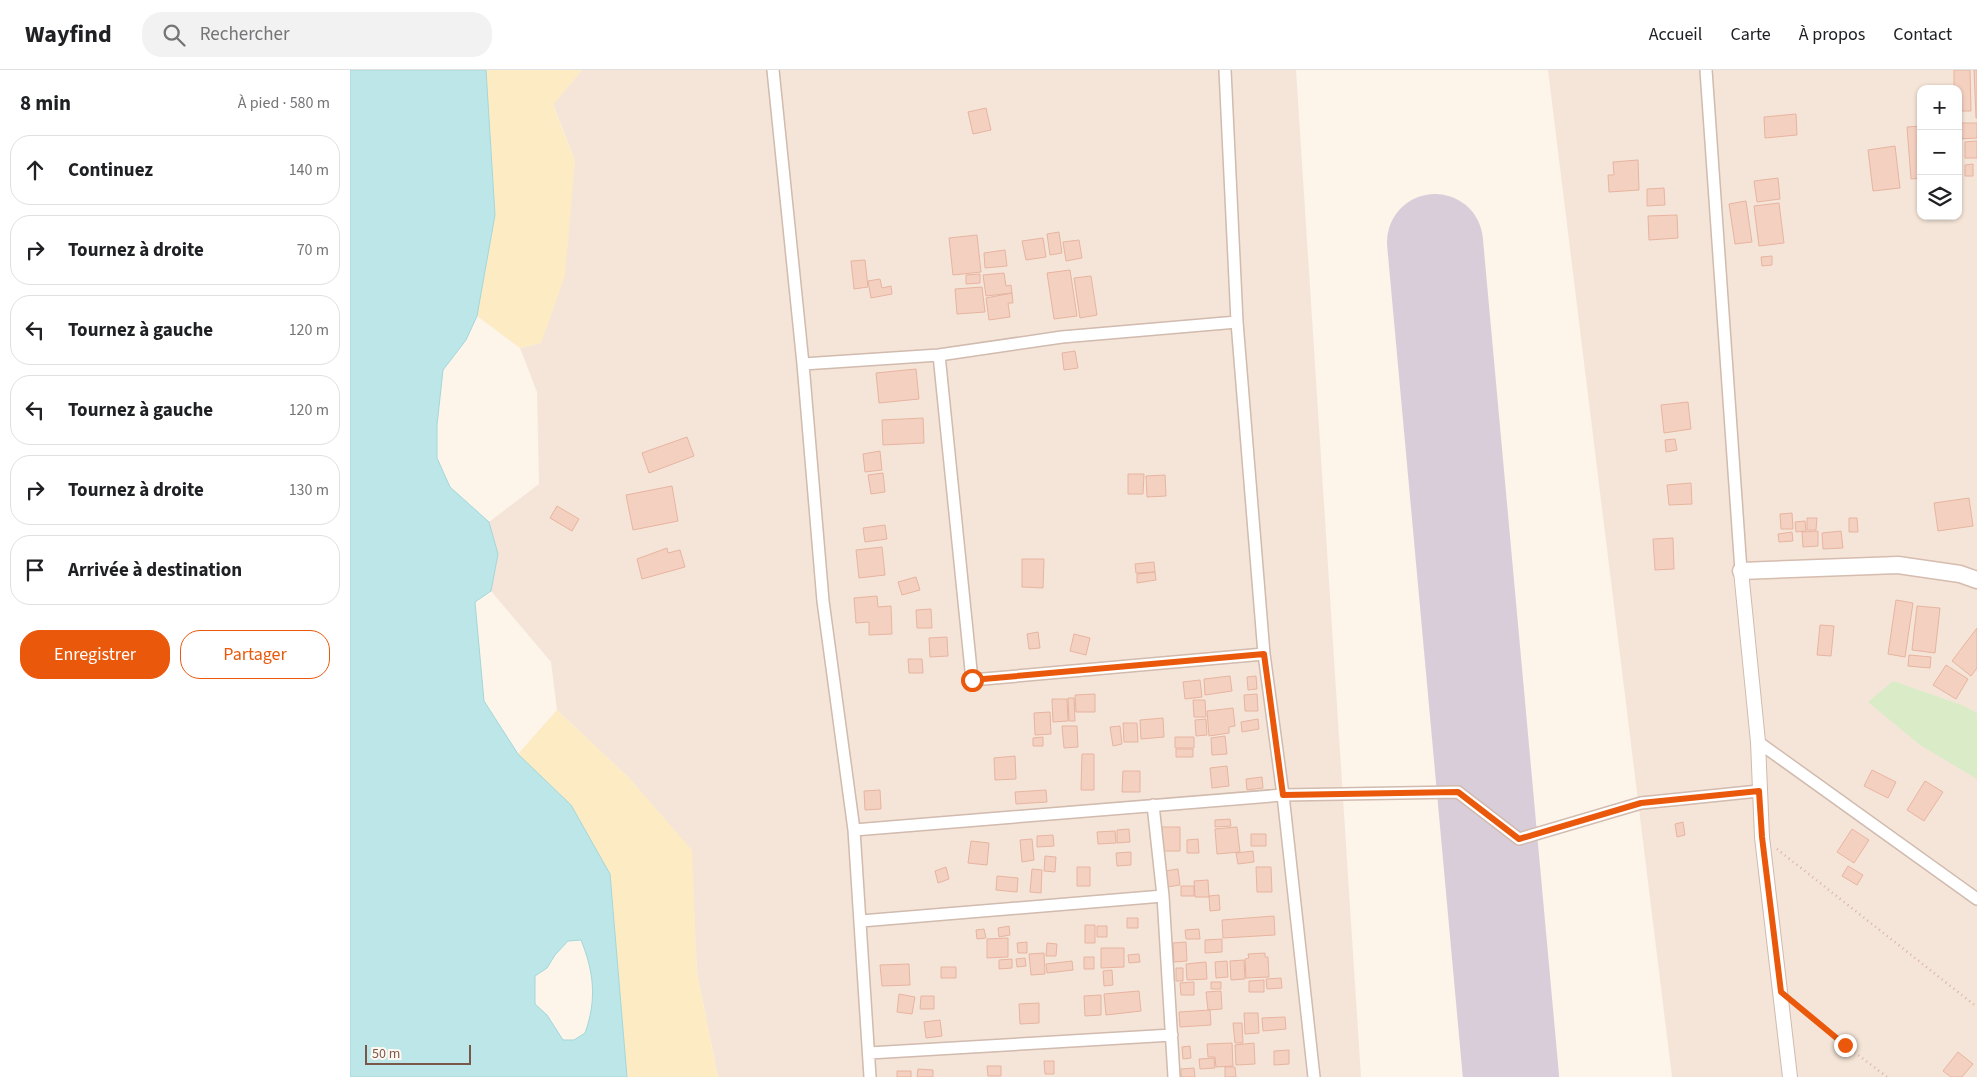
<!DOCTYPE html>
<html lang="fr">
<meta charset="utf-8">
<style>
:root{--surface:#fff;--page:#f2f2f2;--text:#202124;--muted:#757577;--line:#e0e0e0;--accent:#ea580c}
body{margin:0;font-family:"Source Sans 3",sans-serif;background:var(--page);color:var(--text)}
.controls{position:absolute;right:15px;top:15px;display:grid;overflow:hidden;border-radius:10px;box-shadow:0 1px 4px #0004}
.controls button{width:45px;height:45px;display:grid;place-items:center;padding:0;border:0;border-bottom:1px solid var(--line);background:var(--surface);color:var(--text);font:25px sans-serif}
.scale{position:absolute;left:15px;bottom:12px;width:106px;box-sizing:border-box;padding-left:5px;border:2px solid #7a574b;border-top:0;font-size:14px;line-height:18px;white-space:nowrap;color:#7a574b;-webkit-text-stroke:4px #fff8f1;paint-order:stroke}
.stop{position:absolute;width:15px;height:15px;margin:-11px;border:4px solid #ea580c;border-radius:50%;background:#fff}
.stop.end{background:#ea580c;border-color:#fff;box-shadow:0 1px 5px #0008}
.list{margin:0;padding:0;list-style:none}
h2{display:flex;justify-content:space-between;align-items:center;height:65px;margin:0;padding:0 20px;font-size:21px}
h2 small{font-size:16px;font-weight:400;color:var(--muted)}
.list li{display:grid;grid-template-columns:32px 1fr auto;gap:15px;align-items:center;box-sizing:border-box;height:70px;margin:0 10px 10px;padding:0 10px;border:1px solid var(--line);border-radius:20px}
.list b{display:block;font-size:19px;white-space:nowrap}
.list em{font-size:16px;font-style:normal;color:var(--muted)}
.actions{display:flex;gap:10px;padding:15px 20px}
.actions a{flex:1;padding:11px 0;border:1px solid var(--accent);border-radius:20px;text-align:center;font-size:18px;color:var(--accent)}
.actions .main{background:var(--accent);color:#fff}
.icon{flex:none;width:28px;height:28px;fill:none;stroke:currentColor;stroke-width:2;stroke-linecap:round;stroke-linejoin:round}
.map{position:relative;flex:none;width:1627px;height:1007px;overflow:hidden}
header{display:flex;align-items:center;gap:30px;box-sizing:border-box;height:70px;padding:0 25px;background:var(--surface);border-bottom:1px solid var(--line)}
header strong{font-size:24px}
nav{display:flex;gap:28px;margin-inline-start:auto;font-size:18px}
.search{width:350px;height:45px;background:var(--page);display:flex;align-items:center;gap:12px;box-sizing:border-box;padding:0 18px;border-radius:20px;color:var(--muted);font-size:19px}
main{display:flex}
aside{flex:1;background:var(--surface)}
.map>svg:first-child{display:block}
</style>
<header>
<strong>Wayfind</strong>
<div class="search"><svg class="icon" aria-label="search" viewBox="0 0 24 24"><circle cx="10" cy="10" r="6"/><path d="M15 15l6 6"/></svg>Rechercher</div>
<nav><a>Accueil</a><a>Carte</a><a>À propos</a><a>Contact</a></nav>
</header>
<main>
<aside>
<h2>8 min<small>À pied · 580 m</small></h2>
<ul class="list">
<li><svg class="icon" aria-label="ahead" viewBox="0 0 24 24"><path d="M12 20V5M6 11l6-6 6 6"/></svg><div><b>Continuez</b></div><em>140 m</em></li>
<li><svg class="icon" aria-label="right" viewBox="0 0 24 24"><path d="M7 20v-9h11M14 6l5 5-5 5"/></svg><div><b>Tournez à droite</b></div><em>70 m</em></li>
<li><svg class="icon" aria-label="left" viewBox="0 0 24 24"><path d="M17 20v-9H6M10 6l-5 5 5 5"/></svg><div><b>Tournez à gauche</b></div><em>120 m</em></li>
<li><svg class="icon" aria-label="left" viewBox="0 0 24 24"><path d="M17 20v-9H6M10 6l-5 5 5 5"/></svg><div><b>Tournez à gauche</b></div><em>120 m</em></li>
<li><svg class="icon" aria-label="right" viewBox="0 0 24 24"><path d="M7 20v-9h11M14 6l5 5-5 5"/></svg><div><b>Tournez à droite</b></div><em>130 m</em></li>
<li><svg class="icon" aria-label="arrive" viewBox="0 0 24 24"><path d="M6 21V4h12l-3 4 3 4H6"/></svg><div><b>Arrivée à destination</b></div></li>
</ul>
<div class="actions"><a class="main">Enregistrer</a><a>Partager</a></div>
</aside>
<div class="map">
<svg width="1627" height="1007" viewBox="0 0 1627 1007">
<rect width="100%" height="100%" fill="#fdf4ea"/>
<path fill="#f5e5d8" fill-rule="evenodd" d="M232,0H946L1011,1007H368L347,903L341,780L279,708L207,640L201,592L141,521L148,484L139,452L189,414L187,322L170,278L191,273L225,91L203,34Z
M1198,0H1627V1007H1322ZM1571,19H1608V146H1571Z"/>
<path fill="#daecc7" d="M1543,611L1612,635L1627,643V709L1570,675L1518,632Z"/>
<path fill="#fdebc4" d="M136,0H232L203,35L225,91L215,206L191,273L170,278L127,246L145,145Z
M207,640L279,708L342,780L347,903L368,1007H277L260,804L168,684Z"/>
<path fill="#bde6e8" stroke="#a3d7da" fill-rule="evenodd" d="M0,0H136L145,145L127,246L116,270L93,300L87,355V388L100,417L139,452L148,484L141,521L125,532L134,631L168,684L221,735L260,804L277,1007H0ZM231,870C244,902 247,930 235,963L224,970H213L197,945L185,934V906L197,898L205,885L218,871Z"/>
<g fill="none" stroke-linecap="round" stroke-linejoin="round">
<path stroke="#d9cdda" stroke-width="96" d="M1085,172L1161,1007"/>
</g>
<path fill="#f4d0c0" stroke="#e7b4a0" d="M1604,0H1620L1621,41H1608V19H1604Z
M1624,0H1627V48H1626Z
M636,38L641,60L623,64L618,42Z
M1446,44L1447,65L1415,68L1414,47Z
M1608,53H1627V68L1608,69Z
M1571,56V108L1561,109L1557,57Z
M1627,71V88H1615V72Z
M1545,76L1550,118L1523,121L1518,80Z
M1288,90L1289,120L1259,122L1258,105H1264L1263,92Z
M1623,94V106H1615V95Z
M1428,108L1430,129L1407,132L1404,111Z
M1314,118L1315,135L1297,136V119Z
M1396,131L1402,172L1385,174L1379,134Z
M1429,133L1434,173L1409,176L1404,136Z
M1327,145L1328,168L1299,170L1298,146Z
M709,162L712,183L700,185L697,164Z
M627,165L631,202L603,205L599,168Z
M693,168L696,187L676,190L672,171Z
M729,170L732,188L716,191L713,172Z
M655,180L657,196L635,198L634,183Z
M1422,186V195L1412,196L1411,187Z
M515,190L518,217L504,219L501,191Z
M720,200L727,246L704,249L697,203Z
M654,203L656,216L661,215L662,223L636,226L633,205Z
M630,204V213L616,214V205Z
M741,206L747,245L730,248L724,208Z
M530,209L532,218L541,216L542,224L521,228L518,211Z
M632,217L635,242L607,244L605,219Z
M662,223L663,233H658L660,247L639,250L636,228Z
M725,281L728,298L714,300L712,283Z
M566,299L569,329L529,333L526,303Z
M1338,332L1341,359L1314,363L1311,335Z
M573,348L574,373L533,375L532,350Z
M337,367L344,386L299,403L292,383Z
M1325,369L1327,380L1316,382L1315,370Z
M530,381L532,400L515,402L513,384Z
M533,403L535,422L521,424L518,405Z
M778,404H794L793,424H778Z
M815,405L816,426L797,427L796,406Z
M1341,413L1342,434L1319,435L1317,415Z
M322,416L328,451L283,460L276,425Z
M1619,428L1623,456L1588,461L1584,433Z
M207,436L229,449L222,461L200,448Z
M1442,443L1443,459H1431L1430,444Z
M1457,448H1467L1466,460H1457Z
M1499,448H1507L1508,462H1499Z
M1455,451L1456,461L1446,462L1445,452Z
M535,455L537,469L515,472L513,458Z
M1468,461V476L1453,477L1452,462Z
M1491,461L1493,478L1473,479L1472,463Z
M1442,462L1443,471L1429,472L1428,464Z
M1323,468L1324,499L1305,500L1303,469Z
M532,477L535,505L509,508L506,480Z
M317,478L318,483L330,480L335,497L292,509L287,489Z
M672,489H694L693,518L672,517Z
M804,492L805,502L786,503L785,494Z
M805,502L806,510L787,513V504Z
M566,507L570,520L552,525L548,512Z
M527,526L528,537L541,536L542,564L519,565V552L506,553L504,528Z
M1546,530L1563,533L1555,587L1538,584Z
M1567,536L1590,538L1585,583L1562,580Z
M581,539L582,558H567L566,540Z
M1470,555L1484,556L1481,586L1467,585Z
M1627,558V598L1621,606L1602,591Z
M688,562L690,578L679,579L677,564Z
M724,564L740,568L736,585L720,581Z
M597,567L598,586L580,587L579,568Z
M1559,585L1581,587L1580,598L1558,596Z
M558,589H572L573,603H559Z
M1596,595L1618,609L1606,629L1583,615Z
M880,606L882,621L855,625L854,609Z
M906,606L907,619L898,620L897,607Z
M850,610L852,627L835,629L833,612Z
M745,624V642H726L725,625Z
M907,624L908,641H895L894,625Z
M718,628H724L725,651H719Z
M702,629H717L718,651L703,652Z
M843,630H855L856,647H844Z
M883,638L885,656L879,657V663L859,666L857,641Z
M700,642L701,664L685,665L684,643Z
M813,648L814,667L791,669L790,650Z
M856,649L857,665L846,666L845,650Z
M908,649L909,659L892,662L891,652Z
M773,653H787L788,672H774Z
M712,656H727L728,677L714,678Z
M770,656L772,674L763,676L760,657Z
M875,666L877,684L862,685L861,668Z
M693,667V676H683V668Z
M825,667H844V678H825Z
M826,679H843V687H826Z
M732,684H744V720H731Z
M665,686L666,709L645,710L644,688Z
M877,696L879,716L862,718L860,698Z
M1522,700L1546,712L1538,728L1514,716Z
M773,701H790V722H772Z
M912,707L913,718L897,720L896,709Z
M1575,711L1593,722L1574,751L1557,740Z
M530,720L531,739L515,740L514,721Z
M696,720L697,732L666,734L665,722Z
M880,749L881,756L865,757V750Z
M1333,752L1335,765L1327,767L1325,754Z
M812,757H830V781H812Z
M887,757L890,782L867,784L865,759Z
M779,759L780,772L767,773V760Z
M1502,759L1519,770L1504,793L1487,782Z
M765,761L766,773L748,774L747,762Z
M901,764H916V776H901Z
M703,765L704,776L687,777V766Z
M682,769L684,790L672,792L670,770Z
M848,769L849,783H837V770Z
M621,771L639,773L637,795L618,793Z
M903,781L904,792L888,794L886,783Z
M781,782V795L767,796L766,783Z
M695,786L706,787L705,802L694,801Z
M1498,796L1513,805L1507,815L1492,806Z
M596,797L599,809L588,813L585,801Z
M727,797H740V816H727Z
M906,797H921L922,822H907Z
M682,799L692,800L691,823L680,822Z
M828,799L830,815L817,817L815,801Z
M647,806L668,808L667,822L646,820Z
M858,810L859,827H845L844,811Z
M831,816H844V826H831Z
M869,825L870,840L860,841L859,826Z
M924,846L925,865L873,868L872,850Z
M777,848H788V858H777Z
M735,855H745V873H735Z
M659,856L660,865L649,867L648,858Z
M747,856H757V867H747Z
M634,859L636,868L627,869L626,860Z
M849,859L850,869H836L835,860Z
M658,868V887L637,888V869Z
M872,869V882L855,883V870Z
M677,872V883H668L667,873Z
M836,872L837,891L824,892L823,873Z
M697,873L707,874L706,886H696Z
M751,878H774V897L751,898Z
M694,883L695,904L681,905L679,884Z
M915,883V887H918L919,907L896,908L895,889L899,888L898,884Z
M789,884L790,892L779,893L778,885Z
M734,887H744V899H734Z
M675,888L676,896L667,897L666,889Z
M662,889V898L649,899V890Z
M894,890L895,909L881,910L880,891Z
M722,891L723,900L697,903L696,894Z
M877,891L878,907L866,908L865,892Z
M856,892L857,909L837,910L836,894Z
M559,894L560,915L532,916L530,895Z
M591,897H606V908H591Z
M826,898H833V911H826Z
M762,900L763,915L754,916L753,901Z
M931,908L932,918L917,919L916,909Z
M914,910V922H899V911Z
M844,912V925H831L830,913Z
M861,912H871V919H861Z
M789,921L791,941L756,945L754,924Z
M871,921L872,939L858,940L856,922Z
M549,924L565,927L562,944L547,942Z
M751,925V945L735,946L734,926Z
M571,926H584V939H570Z
M689,933V953L670,954L669,934Z
M860,940L861,955L830,957L829,942Z
M894,943H908L909,963L895,964Z
M935,947L936,959L913,961L912,948Z
M590,950L592,966L576,968L574,952Z
M883,953H892L893,973H885Z
M882,973L883,996L866,997L865,987H858L857,974Z
M904,973L905,994L886,995L885,975Z
M840,976L841,988L833,989L832,977Z
M939,980V994L924,995V981Z
M1608,982L1623,994L1612,1007H1601L1593,1001Z
M864,988L865,998L850,999L849,989Z
M694,991H704V1004H695Z
M637,996H651V1006H638Z
M875,997H885L886,1007H875Z
M844,998L845,1007H831V999Z
M568,999L583,1000V1007H567Z
M547,1001H561V1007H547Z"/>
<g fill="none" stroke-linecap="round" stroke-linejoin="round">
<defs>
<path id="minor" d="M423,0L453,294L473,531L504,760L520,1007
M875,0L887,252
M1356,0L1391,501
M589,285L622,610L914,584
M453,294L589,285L712,267L887,252L914,584L933,725L964,1007
M1408,672L1627,829
M803,735L813,826L824,1007
M504,760L933,725L1108,722L1169,769L1291,733L1409,721
M511,851L813,826
M519,983L822,965"/>
<path id="tertiary" d="M1391,501L1408,672L1412,767L1440,1007"/>
<path id="secondary" d="M1391,501L1548,495L1610,504L1627,510"/>
</defs>
<use href="#minor" stroke="#d1baae" stroke-width="14"/>
<use href="#tertiary" stroke="#d1baae" stroke-width="16"/>
<use href="#secondary" stroke="#d6bcae" stroke-width="19"/>
<path stroke="#d9b3a3" stroke-width="2.5" stroke-dasharray="1 4" stroke-linecap="butt" d="M1427,779L1627,937
M1446,935L1495,975L1537,1007"/>
<use href="#minor" stroke="#fff" stroke-width="11"/>
<use href="#tertiary" stroke="#fff" stroke-width="14"/>
<use href="#secondary" stroke="#fff" stroke-width="16"/>
</g>
<g fill="none" stroke-linecap="round" stroke-linejoin="round">
<path stroke="#ea580c" stroke-width="6" d="M622,610L914,584L933,725L1108,722L1169,769L1291,733L1409,721L1412,767L1431,922L1495,975"/>
</g>
</svg>
<div class="controls">
<button>+</button>
<button>−</button>
<button><svg class="icon" aria-label="layers" viewBox="0 0 24 24"><path d="M12 4l9 5-9 5-9-5zM3 14l9 5 9-5"/></svg></button>
</div>
<div class="scale">50 m</div>
<div class="stop" style="left:622px;top:610px"></div>
<div class="stop end" style="left:1495px;top:975px"></div>
</div>
</main>
